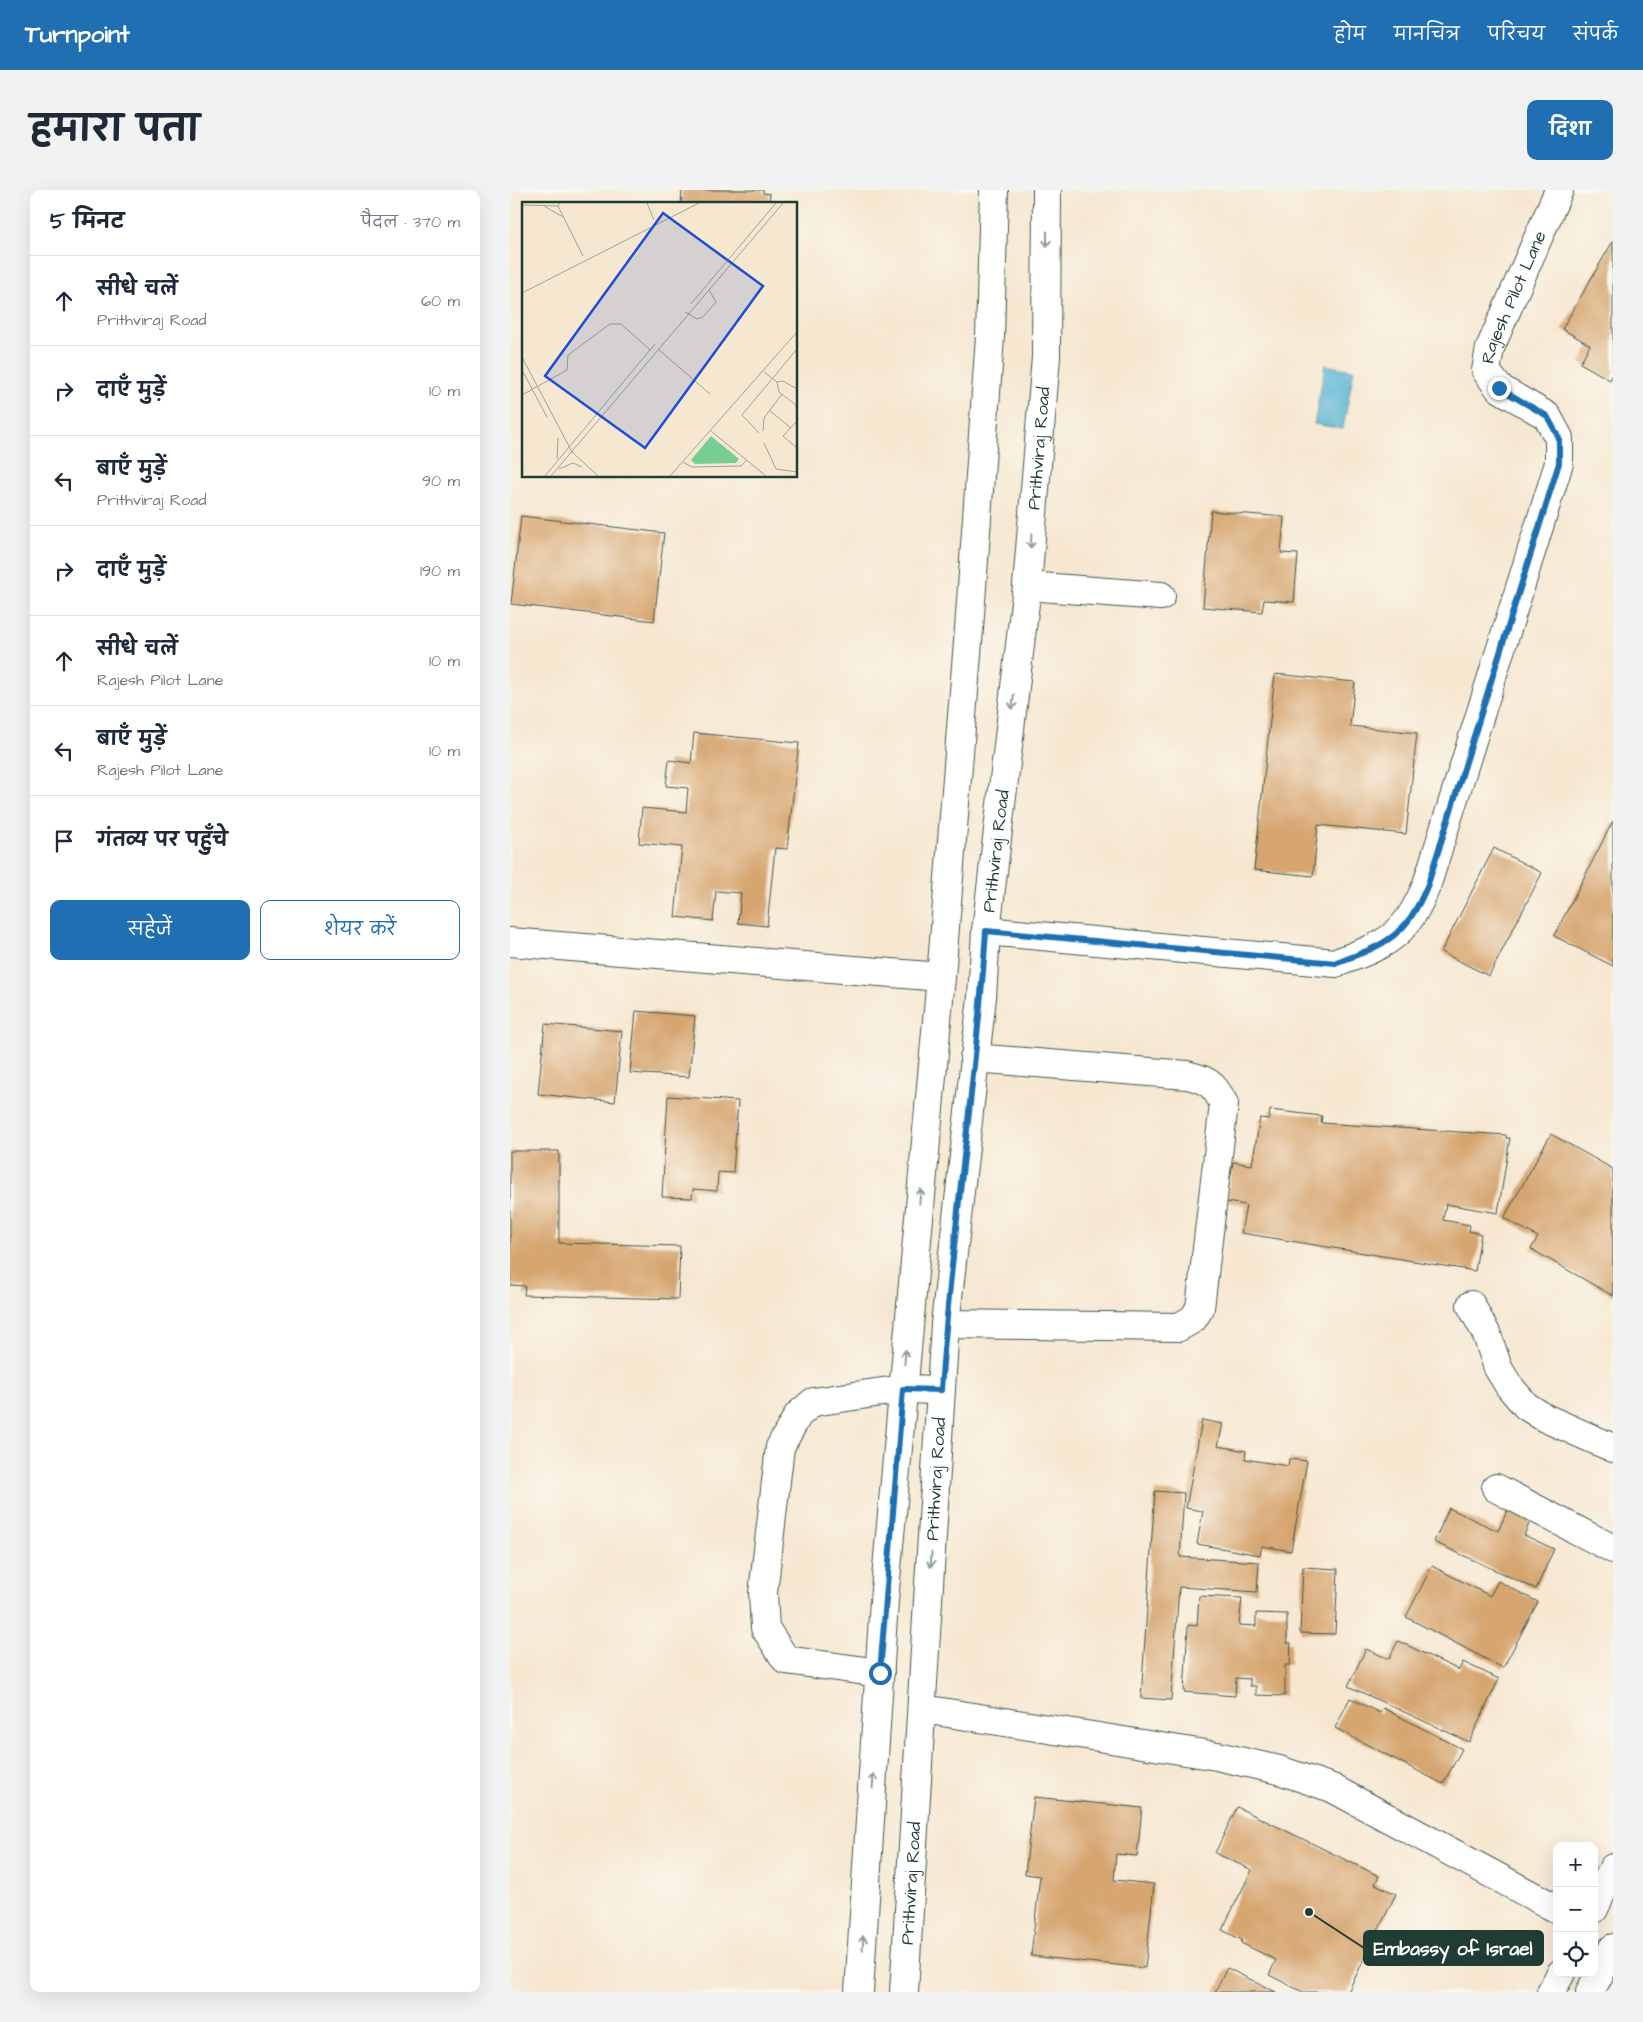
<!DOCTYPE html>
<html lang="hi">
<meta charset="utf-8">
<style>
:root{--surface:#fff;--page:#f2f2f3;--text:#1f2937;--muted:#747a83;--line:#e0e1e3;--accent:#1f6fb2}
body{margin:0;font-family:"Architects Daughter","Playpen Sans Deva",sans-serif;background:var(--page);color:var(--text)}
.controls{position:absolute;right:15px;bottom:15px;display:grid;overflow:hidden;border-radius:10px;box-shadow:0 5px 20px #0002}
.controls button{width:45px;height:45px;display:grid;place-items:center;padding:0;border:0;border-bottom:1px solid var(--line);background:var(--surface);color:var(--text);font:25px sans-serif}
.stop{position:absolute;width:15px;height:15px;margin:-11px;border:4px solid #1f6fb2;border-radius:50%;background:#fff}
.stop.end{background:#1f6fb2;border-color:#fff;box-shadow:0 1px 5px #0008}
.list{margin:0;padding:0;list-style:none}
h2{display:flex;justify-content:space-between;align-items:center;height:65px;margin:0;padding:0 20px;font-size:21px}
h2 small{font-size:16px;font-weight:400;color:var(--muted)}
.list li{display:grid;grid-template-columns:32px 1fr auto;gap:15px;align-items:center;box-sizing:border-box;height:90px;padding:0 20px;border-top:1px solid var(--line)}
.list b{display:block;font-size:19px;white-space:nowrap}
.list p{margin:0;font-size:16px;white-space:nowrap;color:var(--muted)}
.list em{font-size:16px;font-style:normal;color:var(--muted)}
.actions{display:flex;gap:10px;padding:15px 20px}
.actions a{flex:1;padding:11px 0;border:1px solid var(--accent);border-radius:10px;text-align:center;font-size:18px;color:var(--accent)}
.actions .main{background:var(--accent);color:#fff}
.icon{flex:none;width:28px;height:28px;fill:none;stroke:currentColor;stroke-width:2;stroke-linecap:round;stroke-linejoin:round}
.map{position:relative;flex:none;width:1103px;height:1802px;overflow:hidden;border-radius:10px}
header{display:flex;align-items:center;gap:30px;box-sizing:border-box;height:70px;padding:0 25px;background:var(--accent);color:#fff}
header strong{font-size:24px}
nav{display:flex;gap:28px;margin-inline-start:auto;font-size:18px}
.intro{display:flex;align-items:center;justify-content:space-between;box-sizing:border-box;height:120px;padding:0 30px}
h1{margin:0;font-size:35px}
.button{padding:12px 22px;border-radius:10px;background:var(--accent);color:#fff;font-size:18px;font-weight:700}
main{display:flex;gap:30px;padding:0 30px}
aside{flex:1;background:var(--surface);border-radius:10px;box-shadow:0 5px 20px #0002}
.map>svg:first-child{display:block}
</style>
<header>
<strong>Turnpoint</strong>
<nav><a>होम</a><a>मानचित्र</a><a>परिचय</a><a>संपर्क</a></nav>
</header>
<div class="intro"><h1>हमारा पता</h1><a class="button">दिशा</a></div>
<main>
<aside>
<h2>5 मिनट<small>पैदल · 370 m</small></h2>
<ul class="list">
<li><svg class="icon" aria-label="ahead" viewBox="0 0 24 24"><path d="M12 20V5M6 11l6-6 6 6"/></svg><div><b>सीधे चलें</b><p>Prithviraj Road</p></div><em>60 m</em></li>
<li><svg class="icon" aria-label="right" viewBox="0 0 24 24"><path d="M7 20v-9h11M14 6l5 5-5 5"/></svg><div><b>दाएँ मुड़ें</b></div><em>10 m</em></li>
<li><svg class="icon" aria-label="left" viewBox="0 0 24 24"><path d="M17 20v-9H6M10 6l-5 5 5 5"/></svg><div><b>बाएँ मुड़ें</b><p>Prithviraj Road</p></div><em>90 m</em></li>
<li><svg class="icon" aria-label="right" viewBox="0 0 24 24"><path d="M7 20v-9h11M14 6l5 5-5 5"/></svg><div><b>दाएँ मुड़ें</b></div><em>190 m</em></li>
<li><svg class="icon" aria-label="ahead" viewBox="0 0 24 24"><path d="M12 20V5M6 11l6-6 6 6"/></svg><div><b>सीधे चलें</b><p>Rajesh Pilot Lane</p></div><em>10 m</em></li>
<li><svg class="icon" aria-label="left" viewBox="0 0 24 24"><path d="M17 20v-9H6M10 6l-5 5 5 5"/></svg><div><b>बाएँ मुड़ें</b><p>Rajesh Pilot Lane</p></div><em>10 m</em></li>
<li><svg class="icon" aria-label="arrive" viewBox="0 0 24 24"><path d="M6 21V4h12l-3 4 3 4H6"/></svg><div><b>गंतव्य पर पहुँचे</b></div></li>
</ul>
<div class="actions"><a class="main">सहेजें</a><a>शेयर करें</a></div>
</aside>
<div class="map">
<svg width="1103" height="1802" viewBox="0 0 1103 1802">
<rect width="100%" height="100%" fill="#fbf7ec"/>
<filter id="ink" filterUnits="userSpaceOnUse"><feTurbulence type="fractalNoise" baseFrequency=".02" numOctaves="2"/><feDisplacementMap in="SourceGraphic" scale="10" xChannelSelector="R" yChannelSelector="G"/><feConvolveMatrix kernelMatrix="1 2 1 2 8 2 1 2 1" color-interpolation-filters="sRGB"/></filter>
<filter id="wash" filterUnits="userSpaceOnUse"><feTurbulence type="fractalNoise" baseFrequency=".0096" numOctaves="4" result="noise"/><feDisplacementMap in="SourceGraphic" scale="20" xChannelSelector="R" yChannelSelector="G"/><feGaussianBlur stdDeviation="1.12" result="paint"/><feColorMatrix in="noise" values="0 0 0 0 0 0 0 0 0 0 0 0 0 0 0 0 0 1.4 0 .05"/><feComposite in="paint" operator="in"/></filter>
<g filter="url(#wash)">
<rect width="100%" height="100%" fill="#f6e7d1"/>
<path fill="#54b2d3" stroke="#3a7884" d="M815,175L844,180L833,239L804,234Z"/>
<g id="blocks">
<path fill="#d6a56f" d="M172,0H253V3L260,4L259,14H171Z
M1103,51V184L1100,190L1070,173L1080,155L1052,139Z
M701,321L774,327L771,363L788,364L784,412L754,410L752,422L693,417Z
M11,326L154,343L144,431L1,414Z
M765,484L845,492L840,536L907,543L896,644L808,635L803,686L744,680Z
M184,543L289,553L277,659L265,658L257,736L228,733L231,703L206,701L203,731L165,727L172,657L129,653L132,618L176,622L178,598L156,596L159,570L181,573Z
M1103,631V776L1044,746Z
M984,658L1032,683L979,786L931,762Z
M126,821L185,826L179,887L120,883Z
M35,834L112,841L105,912L28,904Z
M158,906L228,911L223,983L208,982L207,1001L183,999L182,1008L152,1007Z
M760,920L812,926L811,933L996,945V948H1000L988,1023L936,1014L933,1030L960,1035L959,1041L971,1044L965,1081L731,1043L736,1015L716,1012L723,972L742,975L750,928L759,929Z
M1041,944L1103,979V1106L1021,1059L1028,1047L994,1028Z
M0,961H49V1053L170,1056L168,1109L14,1105L15,1096L0,1095Z
M692,1230L713,1234L708,1256L736,1261L735,1269L778,1276L779,1269L797,1271L781,1361L752,1356L750,1365L687,1354L693,1321L676,1318Z
M645,1301L674,1303L670,1367L749,1372L747,1402L669,1397L661,1510L631,1508Z
M999,1317L1022,1327L1014,1345L1044,1359L1026,1399L924,1352L939,1318L988,1341Z
M922,1376L980,1406L988,1391L1028,1412L993,1478L896,1427Z
M793,1377L828,1379L825,1444L790,1443Z
M689,1406L732,1408L729,1435L746,1436V1423L777,1424V1453H781L780,1475H775V1506L746,1505V1496H740V1489L726,1488L725,1506L674,1502L678,1435L687,1436Z
M888,1451L949,1480L953,1472L989,1489L959,1552L838,1496L856,1459L879,1469Z
M840,1508L870,1523L873,1518L952,1559L933,1594L825,1538Z
M524,1607L632,1618L627,1666L606,1664L604,1690L644,1694L635,1778L521,1766L530,1686L515,1684Z
M727,1617L869,1686L865,1694L886,1704L838,1802H793L759,1785L766,1770L731,1753L732,1750L712,1740L742,1680L705,1663Z
M717,1778L766,1802H705Z"/>
</g>
</g>
<g filter="url(#ink)">
<use href="#blocks" fill-opacity="0" stroke="#3f564c" stroke-width="1"/>
<g fill="none" stroke-linecap="round" stroke-linejoin="round">
<defs>
<g id="minor">
<path d="M517,396L651,406"/>
<path id="s1" d="M476,741L826,773C877,754 896,747 917,694L1049,273V248L1037,226L989,198L976,181L980,158L1049,0"/>
<path d="M0,752L431,787"/>
<path d="M961,1115L977,1145L988,1178L999,1196L1016,1216L1035,1228L1103,1258"/>
<path d="M435,1134L669,1137L683,1129L690,1118L714,914C704,894 698,890 677,885L464,868"/>
<path d="M986,1298L1103,1359"/>
<path d="M370,1483L276,1470L255,1438L253,1403L270,1257L288,1225L303,1212L393,1199L431,1200"/>
<path d="M413,1519L707,1566L769,1580L822,1598L1047,1719"/>
</g>
<g id="major">
<path d="M1084,1719L1103,1678"/>
<path d="M349,1802L374,1411L431,787L459,439L480,147L484,0"/>
<path id="s2" d="M394,1802L435,1134L472,807L476,741L517,396L536,167L537,0"/>
<path d="M1041,1802L1051,1783"/>
<path d="M1080,1802L1103,1758"/>
</g>
</defs>
<use href="#minor" stroke="#3f564c" stroke-width="30"/>
<use href="#major" stroke="#3f564c" stroke-width="30"/>
<use href="#minor" stroke="#fff" stroke-width="28"/>
<use href="#major" stroke="#fff" stroke-width="28"/>
</g>
<defs><path id="oneway-shaft" d="M-6 0H5M1.5-3L5.5 0L1.5 3" fill="none" stroke-width="1.6" stroke-linecap="round" stroke-linejoin="round" transform="scale(1.25)"/></defs>
<g stroke="#8f9e9a">
<use href="#oneway-shaft" transform="translate(537 49) rotate(90)"/>
<use href="#oneway-shaft" transform="translate(521 351) rotate(95)"/>
<use href="#oneway-shaft" transform="translate(503 512) rotate(97)"/>
<use href="#oneway-shaft" transform="translate(410 1006) rotate(-85)"/>
<use href="#oneway-shaft" transform="translate(395 1167) rotate(-85)"/>
<use href="#oneway-shaft" transform="translate(421 1370) rotate(93)"/>
<use href="#oneway-shaft" transform="translate(363 1591) rotate(-87)"/>
<use href="#oneway-shaft" transform="translate(353 1753) rotate(-87)"/>
</g>
</g>
<g fill="none" stroke-linecap="round" stroke-linejoin="round" filter="url(#ink)">
<path stroke="#1f6fb2" stroke-width="6" d="M370,1483L393,1199L431,1200C441,1047 466,895 476,741L826,773C877,754 896,747 918,694L1049,273V248L1037,226L989,198"/>
</g>
<g text-anchor="middle" stroke-width="5" stroke-linejoin="round" paint-order="stroke">
<g font-size="18" fill="#1f3d34" stroke="#fbf7ec">
<text dy="6" stroke="none"><textPath href="#s1" startOffset="1125">Rajesh Pilot Lane</textPath></text>
<text dy="6" stroke="none"><textPath href="#s2" startOffset="1550">Prithviraj Road</textPath></text>
<text dy="6" stroke="none"><textPath href="#s2" startOffset="1145">Prithviraj Road</textPath></text>
<text dy="6" stroke="none"><textPath href="#s2" startOffset="514">Prithviraj Road</textPath></text>
<text dy="6" stroke="none"><textPath href="#s2" startOffset="109">Prithviraj Road</textPath></text>
</g>
</g>
<g transform="translate(12 12)">
<rect width="275" height="275" fill="#f6e7d1"/>
<path d="M189,234L217,257L214,261L173,262L169,258Z" fill="#77ce94"/>
<path fill="none" stroke="#a0a392" stroke-width="1" d="M38,1L36,4L61,54M125,1L132,18M0,3L36,4M22,4L41,15M0,91L177,1M169,102L254,1M163,110L175,117L181,115L194,100L187,88M136,147L188,192M0,155L50,250L76,274M0,168L25,215M242,170L255,180L261,179L275,187M255,180L257,190L274,203L275,214M0,193L45,168L46,153L88,122H99L128,148M247,208L269,226M275,219L261,234L275,246M189,229L244,274M241,229L242,216L260,192M237,231L220,213L275,147M242,241L254,267L275,270M35,257L36,236M161,260L170,265L219,264L225,258M37,267L51,261L60,265M23,274L133,142M29,274L261,1M148,274L275,130"/>
<path fill="#1d4ed8" fill-opacity="0.15" stroke="#1d4ed8" stroke-width="2.5" d="M141,11L241,84L123,246L23,174Z"/>
<rect width="275" height="275" fill="none" stroke="#1f3d34" stroke-width="2.5"/>
</g>
<path fill="none" stroke="#1f3d34" stroke-width="2" d="M799 1722L854 1758"/>
<circle fill="#1f3d34" stroke="#fbf7ec" stroke-width="2" cx="799" cy="1722" r="5"/>
<rect fill="#1f3d34" stroke="#1f3d34" stroke-width="2" x="854" y="1741" width="179" height="34" rx="5"/>
<g font-size="19" text-anchor="middle" font-weight="bold" fill="#fff">
<text x="943" y="1765">Embassy of Israel</text>
</g>
</svg>
<div class="controls">
<button>+</button>
<button>−</button>
<button><svg class="icon" aria-label="locate" viewBox="0 0 24 24"><circle cx="12" cy="12" r="6"/><path d="M12 2v4M12 18v4M2 12h4M18 12h4"/></svg></button>
</div>
<div class="stop" style="left:370px;top:1483px"></div>
<div class="stop end" style="left:989px;top:198px"></div>
</div>
</main>
